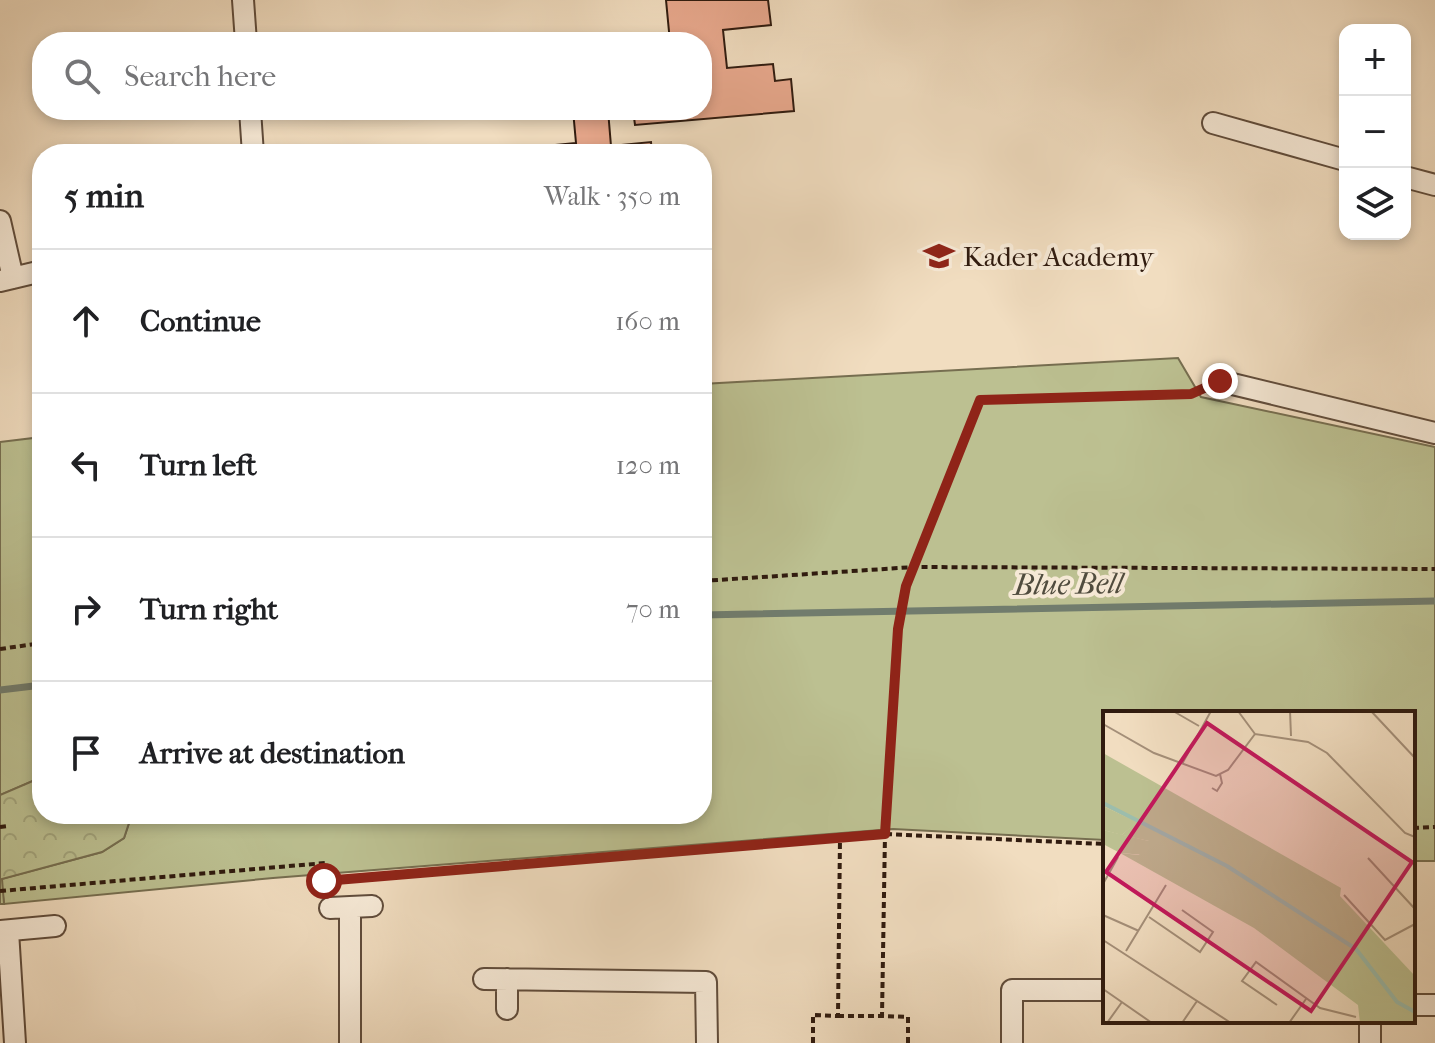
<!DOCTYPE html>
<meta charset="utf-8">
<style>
:root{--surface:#fff;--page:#f2f2f2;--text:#202124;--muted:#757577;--line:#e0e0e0}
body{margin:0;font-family:"IM FELL French Canon",serif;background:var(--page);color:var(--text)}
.controls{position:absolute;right:24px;top:24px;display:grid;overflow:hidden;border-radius:16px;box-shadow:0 4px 12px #0003}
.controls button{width:72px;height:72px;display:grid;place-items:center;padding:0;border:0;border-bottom:2px solid var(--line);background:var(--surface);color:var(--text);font:40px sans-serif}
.stop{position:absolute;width:24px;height:24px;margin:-18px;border:6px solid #8f2418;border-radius:50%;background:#fff}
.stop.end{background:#8f2418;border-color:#fff;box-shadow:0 2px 8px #0008}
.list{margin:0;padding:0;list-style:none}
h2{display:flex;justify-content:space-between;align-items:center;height:104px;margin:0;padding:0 32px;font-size:34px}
h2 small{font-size:26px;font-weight:400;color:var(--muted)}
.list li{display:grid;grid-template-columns:52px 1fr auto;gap:24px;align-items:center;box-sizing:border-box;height:144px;padding:0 32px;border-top:2px solid var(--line)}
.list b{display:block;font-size:30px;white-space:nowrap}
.list em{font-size:26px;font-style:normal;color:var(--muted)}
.icon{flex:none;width:44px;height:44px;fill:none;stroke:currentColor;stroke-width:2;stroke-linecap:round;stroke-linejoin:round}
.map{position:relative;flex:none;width:1435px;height:1043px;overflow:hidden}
.search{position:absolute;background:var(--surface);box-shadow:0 4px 12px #0003;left:32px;top:32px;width:680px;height:88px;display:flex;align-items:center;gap:20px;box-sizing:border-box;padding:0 28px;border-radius:32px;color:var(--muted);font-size:30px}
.panel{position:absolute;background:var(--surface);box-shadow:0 4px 12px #0003;left:32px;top:144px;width:680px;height:680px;border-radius:32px}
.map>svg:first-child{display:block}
</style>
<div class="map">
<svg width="1435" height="1043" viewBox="0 0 1435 1043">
<defs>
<pattern id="park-crowns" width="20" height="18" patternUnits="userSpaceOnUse" patternTransform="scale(2)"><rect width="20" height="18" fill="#bcc091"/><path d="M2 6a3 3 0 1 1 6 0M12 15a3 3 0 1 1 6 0" fill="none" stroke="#a2a47c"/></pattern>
</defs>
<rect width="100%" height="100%" fill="#f1ddc0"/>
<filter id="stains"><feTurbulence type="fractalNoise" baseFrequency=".0025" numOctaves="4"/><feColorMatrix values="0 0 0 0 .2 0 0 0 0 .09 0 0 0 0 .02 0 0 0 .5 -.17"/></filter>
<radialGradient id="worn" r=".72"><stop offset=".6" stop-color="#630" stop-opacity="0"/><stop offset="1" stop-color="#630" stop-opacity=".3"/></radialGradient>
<path fill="#bcc091" stroke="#766e50" stroke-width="2" d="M1178,358L1201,397L1435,447V861H1413V713H1105V840L893,829L273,878L4,904L1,879L102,852L124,838L132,814H702V384Z
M42,437V777L0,795V442Z"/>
<path fill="url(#park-crowns)" stroke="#766e50" stroke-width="2" d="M42,777V814H132L124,838L102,852L2,879L4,904H0V795Z"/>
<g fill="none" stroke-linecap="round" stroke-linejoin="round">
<path stroke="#717c6d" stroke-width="7" d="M702,615L1435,601
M0,690L42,685"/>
</g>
<path fill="#e8a88d" stroke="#301b0f" stroke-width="2" d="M666,0H768L771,25L723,30L727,68L773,64L775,81L791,79L794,111L635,125L633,110H702V42H670Z
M573,110H608L611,146L651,142L652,154H460L576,143Z"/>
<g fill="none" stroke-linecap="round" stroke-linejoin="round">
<defs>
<path id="street" d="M243,0L246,42
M250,110L253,154
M1213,123L1345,160
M1405,177L1435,185
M0,221L13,278
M0,281L42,271
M1220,381L1435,433
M350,907L372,906
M330,908L350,907V1043
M0,931L55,926
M8,931L15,1043
M484,979L706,982L707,1043
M1413,1005H1435
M507,1009V979
M1012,1043V990H1105
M1370,1043V1021"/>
</defs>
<use href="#street" stroke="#604c3b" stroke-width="24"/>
<path stroke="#301b0f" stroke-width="4" stroke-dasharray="6 4" stroke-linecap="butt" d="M702,581L914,567L1435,569
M0,649L42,643
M0,827L8,826
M1413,828L1435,827
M324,887V881L885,834L1105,844
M0,891L325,863L324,881
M838,1016H882
M813,1043V1015L838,1016L840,838
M908,1043V1017L882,1016L885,834L898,629L906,586L980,400L1191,394L1201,390"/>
<use href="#street" stroke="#f6e9d6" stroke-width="20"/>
</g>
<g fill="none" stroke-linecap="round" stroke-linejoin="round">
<path stroke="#8f2418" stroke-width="10" d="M324,881L885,834L898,629L906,586L980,400L1191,394L1220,381"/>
</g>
<defs>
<symbol id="school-bare" viewBox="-9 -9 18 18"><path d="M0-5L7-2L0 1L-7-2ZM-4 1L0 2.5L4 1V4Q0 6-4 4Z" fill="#8f2418" stroke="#f6e9d6" stroke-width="2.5" paint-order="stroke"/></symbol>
</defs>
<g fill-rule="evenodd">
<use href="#school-bare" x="917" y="234" width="44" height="44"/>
</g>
<g text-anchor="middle" stroke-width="8" stroke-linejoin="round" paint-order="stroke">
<g font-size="28" fill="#301b0f" stroke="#f6e9d6" text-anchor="start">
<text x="963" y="266">Kader Academy</text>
</g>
<g font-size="30" font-style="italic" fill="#504c3e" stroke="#f6e9d6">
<text transform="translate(1068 584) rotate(-1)" y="10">Blue Bell</text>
</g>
</g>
<g transform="translate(1103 711)">
<rect width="312" height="312" fill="#f1ddc0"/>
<path d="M0,42L238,177L237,185L312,265V312H257L255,294L151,217L17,142L36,144L46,130L19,124L33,111L0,95Z" fill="#bcc091"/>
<path d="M0,95L34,111L19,124L0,119Z" fill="#bcc091"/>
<path d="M0,119L46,130L48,136L41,144L17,142L0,133Z" fill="#bcc091"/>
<path fill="none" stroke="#9cbdac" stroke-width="4" d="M0,92L124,155L253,238L294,291L312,301"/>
<path fill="none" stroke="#a48f79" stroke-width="2" d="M70,0L96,15M135,0L152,23M187,0L188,25M268,0L312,47M0,13L51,42L113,65L125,59L152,23L205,31L224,42L302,122L312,126M79,53L108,0M109,77L114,80L119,72L117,63M265,147L312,198M0,173L15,146M241,184L282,229L312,213M0,204L36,220M46,206L97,241L110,221L79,199M0,229L128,312M23,240L63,174M0,278L49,312M174,294L139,270L153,251L217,297L253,306M4,312L19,291M79,312L94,290M186,312L203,288"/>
<path fill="#c2185b" fill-opacity="0.15" stroke="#c2185b" stroke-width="4" d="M104,12L309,151L208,300L3,161Z"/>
<rect width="312" height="312" fill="none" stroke="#301b0f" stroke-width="4"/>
</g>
<rect width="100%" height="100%" filter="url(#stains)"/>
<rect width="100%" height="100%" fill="url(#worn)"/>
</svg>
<div class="controls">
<button>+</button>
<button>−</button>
<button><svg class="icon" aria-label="layers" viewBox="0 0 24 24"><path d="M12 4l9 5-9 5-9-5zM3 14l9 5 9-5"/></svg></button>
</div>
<div class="stop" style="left:324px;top:881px"></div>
<div class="stop end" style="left:1220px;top:381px"></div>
<div class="search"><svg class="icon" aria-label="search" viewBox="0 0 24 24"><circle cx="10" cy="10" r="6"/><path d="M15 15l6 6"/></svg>Search here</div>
<section class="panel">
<h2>5 min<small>Walk · 350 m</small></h2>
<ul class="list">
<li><svg class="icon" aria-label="ahead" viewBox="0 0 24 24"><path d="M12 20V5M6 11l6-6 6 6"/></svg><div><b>Continue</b></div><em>160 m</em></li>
<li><svg class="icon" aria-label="left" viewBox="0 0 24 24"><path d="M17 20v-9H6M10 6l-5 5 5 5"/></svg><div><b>Turn left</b></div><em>120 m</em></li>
<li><svg class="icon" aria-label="right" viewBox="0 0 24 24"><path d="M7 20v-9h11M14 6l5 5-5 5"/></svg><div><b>Turn right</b></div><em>70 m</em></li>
<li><svg class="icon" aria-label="arrive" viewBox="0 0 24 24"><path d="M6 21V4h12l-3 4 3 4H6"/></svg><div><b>Arrive at destination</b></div></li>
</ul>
</section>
</div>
